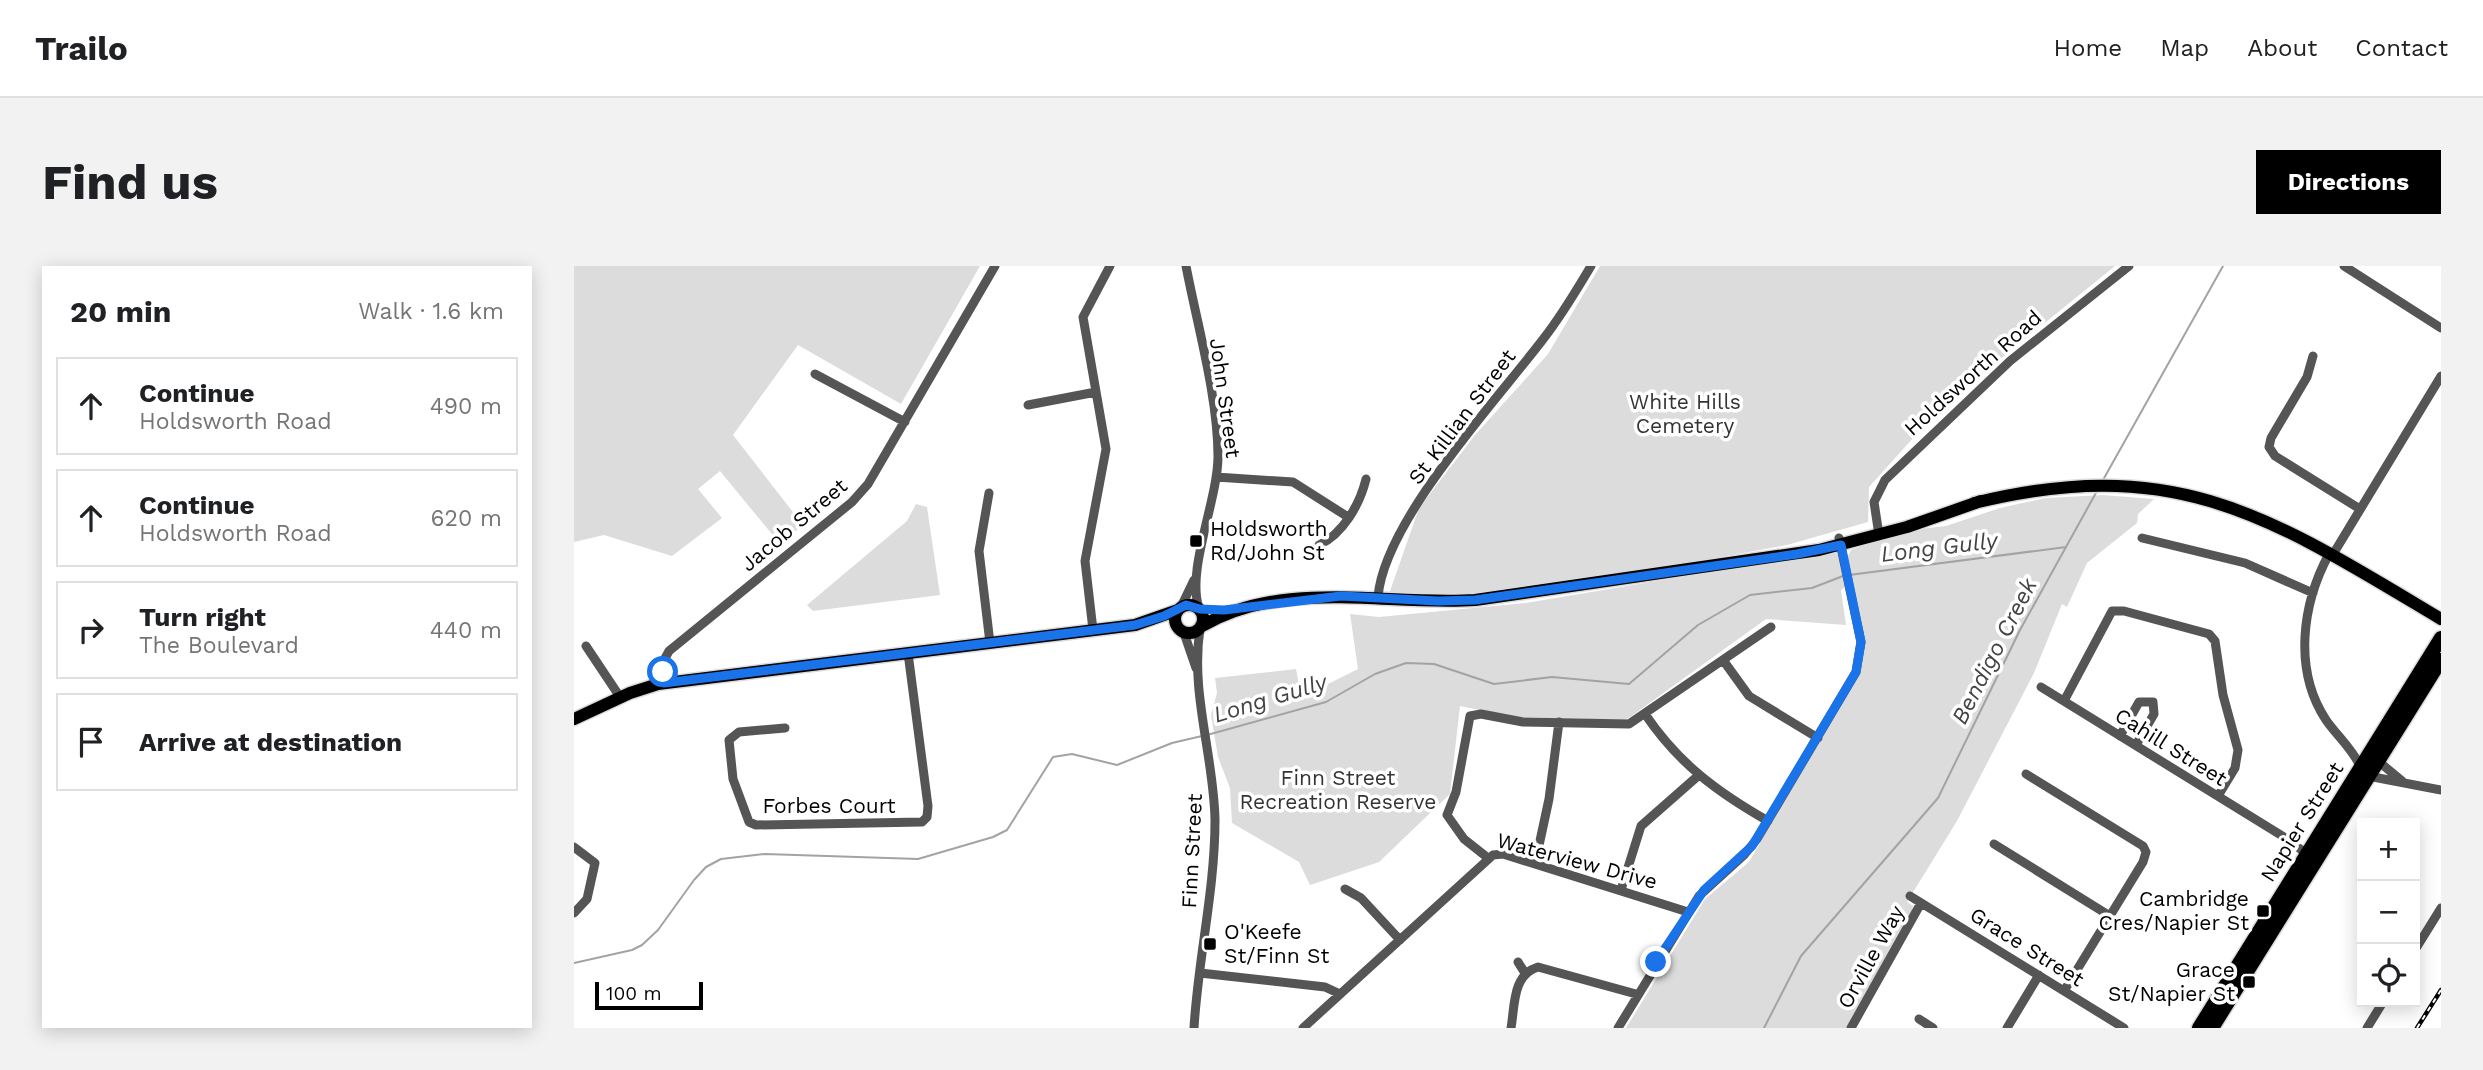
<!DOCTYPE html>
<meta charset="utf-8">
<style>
:root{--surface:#fff;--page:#f2f2f2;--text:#202124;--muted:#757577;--line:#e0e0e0;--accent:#000}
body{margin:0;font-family:"Work Sans",sans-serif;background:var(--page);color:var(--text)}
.controls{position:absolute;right:21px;bottom:21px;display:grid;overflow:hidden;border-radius:0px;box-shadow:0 4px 18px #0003}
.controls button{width:63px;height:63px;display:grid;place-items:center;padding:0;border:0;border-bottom:2px solid var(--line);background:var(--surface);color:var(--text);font:35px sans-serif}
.scale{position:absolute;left:21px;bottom:18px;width:108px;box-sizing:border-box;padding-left:7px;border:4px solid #000;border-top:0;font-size:19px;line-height:24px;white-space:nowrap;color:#000;-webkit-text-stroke:5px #fff;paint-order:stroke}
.stop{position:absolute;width:21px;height:21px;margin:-16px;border:5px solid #1a73e8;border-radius:50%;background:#fff}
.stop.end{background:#1a73e8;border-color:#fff;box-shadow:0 2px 7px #0008}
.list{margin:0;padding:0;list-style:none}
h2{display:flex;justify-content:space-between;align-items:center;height:91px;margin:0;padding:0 28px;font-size:30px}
h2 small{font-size:23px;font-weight:400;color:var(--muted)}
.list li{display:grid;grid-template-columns:46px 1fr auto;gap:21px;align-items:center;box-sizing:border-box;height:98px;margin:0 14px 14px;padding:0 14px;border:2px solid var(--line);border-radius:0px}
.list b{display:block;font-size:26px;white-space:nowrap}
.list p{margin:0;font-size:23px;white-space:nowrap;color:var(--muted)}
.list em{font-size:23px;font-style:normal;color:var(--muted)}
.icon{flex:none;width:38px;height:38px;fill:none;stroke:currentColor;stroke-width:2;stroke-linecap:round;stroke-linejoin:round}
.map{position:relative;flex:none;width:1867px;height:762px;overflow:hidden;border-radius:0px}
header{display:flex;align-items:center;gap:42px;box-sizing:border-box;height:98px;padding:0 35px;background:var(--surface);border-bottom:2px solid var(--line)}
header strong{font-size:33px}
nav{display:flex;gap:38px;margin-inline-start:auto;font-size:24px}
.intro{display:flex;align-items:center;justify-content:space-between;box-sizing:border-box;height:168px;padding:0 42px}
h1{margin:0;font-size:49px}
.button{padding:18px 32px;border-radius:0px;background:var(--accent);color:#fff;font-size:24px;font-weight:700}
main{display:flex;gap:42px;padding:0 42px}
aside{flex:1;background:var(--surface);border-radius:0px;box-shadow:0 4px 18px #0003}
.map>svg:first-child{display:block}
</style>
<header>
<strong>Trailo</strong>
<nav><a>Home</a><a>Map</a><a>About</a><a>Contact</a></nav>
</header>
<div class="intro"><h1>Find us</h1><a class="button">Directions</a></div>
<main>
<aside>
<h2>20 min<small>Walk · 1.6 km</small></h2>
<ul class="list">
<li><svg class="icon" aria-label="ahead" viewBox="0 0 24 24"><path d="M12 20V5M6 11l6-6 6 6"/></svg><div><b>Continue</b><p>Holdsworth Road</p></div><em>490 m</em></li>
<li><svg class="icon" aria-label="ahead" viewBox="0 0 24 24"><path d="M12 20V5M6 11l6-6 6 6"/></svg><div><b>Continue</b><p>Holdsworth Road</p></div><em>620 m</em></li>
<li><svg class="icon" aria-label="right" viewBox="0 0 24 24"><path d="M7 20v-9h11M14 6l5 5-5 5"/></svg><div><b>Turn right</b><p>The Boulevard</p></div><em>440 m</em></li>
<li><svg class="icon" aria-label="arrive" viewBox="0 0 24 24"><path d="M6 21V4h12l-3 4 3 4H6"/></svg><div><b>Arrive at destination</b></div></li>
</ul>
</aside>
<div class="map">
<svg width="1867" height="762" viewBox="0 0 1867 762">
<rect width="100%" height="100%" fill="#fff"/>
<path fill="#dcdcdc" d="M0,0H406L327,138L224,79L159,169L229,259L206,278L146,205L124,223L148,252L98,290L30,269L0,276Z
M1026,0H1541L1367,141L1295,221L1294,256L1213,279L1104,299L886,331L815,328L845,242L901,169L974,88Z
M1529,229L1580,233L1564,248L1563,257L1513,297L1493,341L1488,338L1460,407L1383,555L1333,636L1339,640L1338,645L1273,762H1052L1131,633L1175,596L1285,406L1290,378L1273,292L1277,284L1336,264L1372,260L1426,242L1472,232Z
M342,238L353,241L366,329L239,345L233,339L333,255Z
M1261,285L1264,289L1271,321L1267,324L1272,359L1192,353L1052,454L938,451L886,440L876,528L805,596L736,619L725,596L658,557L656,522L644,491L637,449L643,427L641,412L722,403L726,424L746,422L784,403L776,348L805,351L952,337Z"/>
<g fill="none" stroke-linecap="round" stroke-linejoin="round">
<path stroke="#a3a3a3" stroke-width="2" d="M1529,214L1649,0
M1275,309L1492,281
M633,469L752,436L801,408L832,397L860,398L920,418L978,411L1055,418L1124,359L1176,329L1238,322L1269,310
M0,697L58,684L68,679L84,664L120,614L132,601L147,593L191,588L344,593L419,571L433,564L479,491L498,488L543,499L598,477L628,470
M1190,762L1227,690L1364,532L1446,364L1523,225"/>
<defs>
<path id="major" d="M1400,237C1604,187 1698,252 1867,353
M601 353a14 14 0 1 1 28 0a14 14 0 1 1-28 0Z
M628,360C711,312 811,340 901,334L1245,284L1333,261L1407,235
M0,453L56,427L84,418L561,359L604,344"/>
<path id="highway" d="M1625,762L1867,372
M1638,762L1867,394"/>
</defs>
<use href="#major" stroke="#dbdbdb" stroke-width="15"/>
<use href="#highway" stroke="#dbdbdb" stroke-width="17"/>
<path stroke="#555" stroke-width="9" d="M612,0C623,58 644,131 644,190C644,234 612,304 625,342
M1770,0L1867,62
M1739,90L1733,111L1697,172L1695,181L1701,190L1786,243
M241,108L331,156
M454,139L522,126
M642,211L719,216L774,251
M415,227L405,285L416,377
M1305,269L1300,236L1311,214L1436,95L1555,0
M1568,272L1671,297L1739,327
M745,279C769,268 786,238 792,213
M1755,288C1728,338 1719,404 1752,454C1763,470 1779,483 1787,502
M1758,290L1867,110
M804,331C810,255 923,134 970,72C988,49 1002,25 1017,0
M607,341L620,314
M519,364L511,295L532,183L509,51L536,0
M610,367L622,402
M12,380L46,431
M1149,394L1175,430L1244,472
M90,417L89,396L95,385L278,236L294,218L421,0
M1467,421L1710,571L1733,588
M1490,435L1538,345H1550L1635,368L1641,375L1649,429L1664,484L1661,502L1644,530
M1071,448C1104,497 1143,526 1194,555
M211,462L165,466L155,474L159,513L175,556L182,559L348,556L353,551L354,540L334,387
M1546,470L1565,436H1579L1580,448L1562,479
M1804,495L1828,515
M1452,508L1569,580L1572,586L1569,596L1490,725
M1794,510L1867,524
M1420,578L1536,650
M0,581L21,597L13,633L0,647
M914,592L890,573L873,549L882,526L896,450L907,448L949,456L1055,458L1197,361
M961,598L975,533L985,456
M771,623L787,632L826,674
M1047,624L1067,560L1125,509
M1336,630L1550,762
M1841,684L1867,642
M944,696L951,707
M626,707L751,721L766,728
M1345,753L1359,762
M620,762C624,693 641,624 641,554C640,491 616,426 626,363
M729,762L919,589L929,588L1114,646
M937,762C941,740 938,709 964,701L1062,728
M1044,762L1125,630L1170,589L1183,573L1282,406L1287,376L1265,272
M1277,762L1347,637
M1433,762L1465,709
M1793,762L1809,736"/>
<use href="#major" stroke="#000" stroke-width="12"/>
<use href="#highway" stroke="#000" stroke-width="14"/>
<defs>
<path id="rail" d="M1843,762L1867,724"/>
</defs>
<use href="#rail" stroke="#000" stroke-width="4.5"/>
<use href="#rail" stroke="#fff" stroke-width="2" stroke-dasharray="5" stroke-linecap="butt"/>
</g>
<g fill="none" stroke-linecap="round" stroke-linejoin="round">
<path stroke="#1a73e8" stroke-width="9" d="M89,406L90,417L561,359L590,350L612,339L626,343L650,344L767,330L864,335L901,334L1223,288L1267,279L1287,376L1282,406L1178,580L1130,624L1082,696"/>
</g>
<g fill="#000" stroke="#fff" stroke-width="2.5">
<rect x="615" y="268" width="14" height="14" rx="3.5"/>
<rect x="1682" y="638" width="14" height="14" rx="3.5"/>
<rect x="629" y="671" width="14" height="14" rx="3.5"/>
<rect x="1668" y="709" width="14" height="14" rx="3.5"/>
</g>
<g text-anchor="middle" stroke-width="7" stroke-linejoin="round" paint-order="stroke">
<g font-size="21" fill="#000" stroke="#fff">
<text transform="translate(1399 107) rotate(-42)" y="7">Holdsworth Road</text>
<text transform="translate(651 132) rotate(82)" y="7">John Street</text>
<text transform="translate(888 151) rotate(-53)" y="7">St Killian Street</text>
<text transform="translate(220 259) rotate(-40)" y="7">Jacob Street</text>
<text transform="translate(1597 481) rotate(32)" y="7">Cahill Street</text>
<text x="255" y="547">Forbes Court</text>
<text transform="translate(1728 556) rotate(-58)" y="7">Napier Street</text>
<text transform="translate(618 585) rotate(-87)" y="7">Finn Street</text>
<text transform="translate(1003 595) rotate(15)" y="7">Waterview Drive</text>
<text transform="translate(1453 681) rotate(32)" y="7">Grace Street</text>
<text transform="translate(1297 691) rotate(-61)" y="7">Orville Way</text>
</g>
<g font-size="21" fill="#333" stroke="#fff">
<text x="1111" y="143">White Hills<tspan x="1111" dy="24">Cemetery</tspan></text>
<text x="764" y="519">Finn Street<tspan x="764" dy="24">Recreation Reserve</tspan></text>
</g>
<g font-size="21" fill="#000" stroke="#fff" text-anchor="start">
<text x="636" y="270">Holdsworth<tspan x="636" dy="24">Rd/John St</tspan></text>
<text x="1675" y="640" text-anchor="end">Cambridge<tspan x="1675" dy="24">Cres/Napier St</tspan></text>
<text x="650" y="673">O'Keefe<tspan x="650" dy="24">St/Finn St</tspan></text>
<text x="1661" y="711" text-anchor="end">Grace<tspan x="1661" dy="24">St/Napier St</tspan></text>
</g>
<g font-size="23" font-style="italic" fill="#444" stroke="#fff">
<text transform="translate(1365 281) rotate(-7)" y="8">Long Gully</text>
<text transform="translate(1420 385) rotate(-63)" y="8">Bendigo Creek</text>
<text transform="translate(696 432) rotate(-17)" y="8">Long Gully</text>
</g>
</g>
</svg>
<div class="controls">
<button>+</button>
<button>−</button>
<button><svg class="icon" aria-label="locate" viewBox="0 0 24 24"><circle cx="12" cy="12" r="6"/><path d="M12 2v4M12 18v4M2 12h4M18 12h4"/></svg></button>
</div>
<div class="scale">100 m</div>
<div class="stop" style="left:89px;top:406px"></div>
<div class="stop end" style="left:1082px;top:696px"></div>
</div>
</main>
